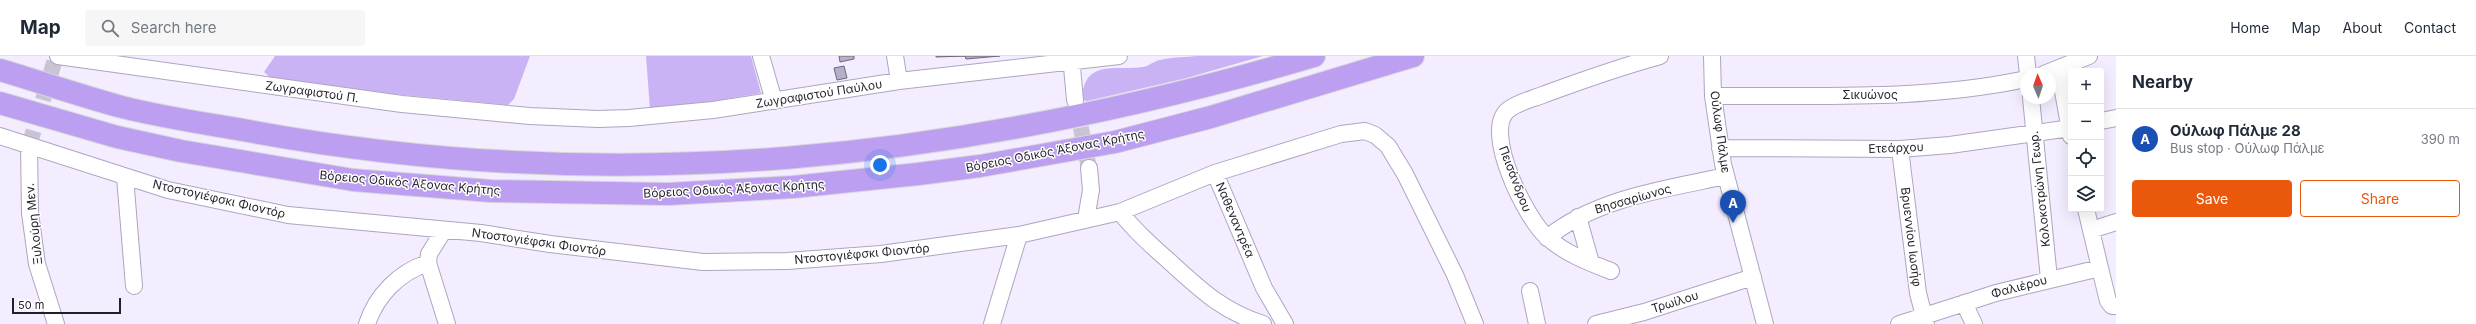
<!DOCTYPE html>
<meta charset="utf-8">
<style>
:root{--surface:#fff;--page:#f6f6f7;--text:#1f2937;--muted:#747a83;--line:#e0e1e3;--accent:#ea580c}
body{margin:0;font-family:Inter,sans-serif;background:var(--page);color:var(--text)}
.controls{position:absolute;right:12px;top:12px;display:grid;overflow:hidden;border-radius:4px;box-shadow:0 4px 16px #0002}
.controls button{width:36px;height:36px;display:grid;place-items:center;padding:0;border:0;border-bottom:1px solid var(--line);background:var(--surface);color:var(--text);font:20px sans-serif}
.compass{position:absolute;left:2020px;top:12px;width:36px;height:36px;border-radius:50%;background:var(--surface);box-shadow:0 4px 16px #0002;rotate:358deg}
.scale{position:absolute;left:12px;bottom:10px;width:109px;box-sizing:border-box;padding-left:4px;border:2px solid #221f29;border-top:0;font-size:11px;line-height:14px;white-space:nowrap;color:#221f29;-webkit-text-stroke:3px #fff;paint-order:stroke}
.you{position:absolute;left:880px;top:109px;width:14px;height:14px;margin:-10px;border:3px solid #fff;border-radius:50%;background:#1a73e8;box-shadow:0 0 0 6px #1a73e833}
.badge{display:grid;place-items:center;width:26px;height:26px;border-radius:50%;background:var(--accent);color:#fff;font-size:13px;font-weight:700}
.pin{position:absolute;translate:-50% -33px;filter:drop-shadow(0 1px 2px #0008)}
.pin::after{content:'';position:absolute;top:21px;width:14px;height:12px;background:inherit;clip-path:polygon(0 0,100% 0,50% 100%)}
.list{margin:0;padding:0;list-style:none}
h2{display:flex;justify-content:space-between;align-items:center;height:52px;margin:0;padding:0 16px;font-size:17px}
h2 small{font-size:13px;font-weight:400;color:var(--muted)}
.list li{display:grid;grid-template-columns:26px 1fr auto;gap:12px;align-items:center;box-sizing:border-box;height:60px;padding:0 16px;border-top:1px solid var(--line)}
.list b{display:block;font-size:15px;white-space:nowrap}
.list p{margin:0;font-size:13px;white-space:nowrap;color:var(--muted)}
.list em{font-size:13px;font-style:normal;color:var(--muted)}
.actions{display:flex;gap:8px;padding:12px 16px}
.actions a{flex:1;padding:9px 0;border:1px solid var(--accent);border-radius:4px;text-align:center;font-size:14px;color:var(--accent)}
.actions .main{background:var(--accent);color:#fff}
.icon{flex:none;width:22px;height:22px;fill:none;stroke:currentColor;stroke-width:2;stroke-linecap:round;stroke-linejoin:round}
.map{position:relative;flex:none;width:2116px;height:268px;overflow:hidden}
header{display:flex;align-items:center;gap:24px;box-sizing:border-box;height:56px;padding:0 20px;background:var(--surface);border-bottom:1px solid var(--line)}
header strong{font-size:19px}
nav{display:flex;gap:22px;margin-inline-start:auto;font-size:14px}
.search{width:280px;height:36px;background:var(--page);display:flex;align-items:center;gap:10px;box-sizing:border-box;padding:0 14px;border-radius:4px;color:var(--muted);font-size:15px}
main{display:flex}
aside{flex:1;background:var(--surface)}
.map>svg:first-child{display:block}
</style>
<header>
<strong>Map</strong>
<div class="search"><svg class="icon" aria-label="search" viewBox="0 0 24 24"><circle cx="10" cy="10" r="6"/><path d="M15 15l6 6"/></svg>Search here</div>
<nav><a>Home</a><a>Map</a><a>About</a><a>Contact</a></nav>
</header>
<main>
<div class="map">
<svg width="2116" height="268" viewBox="0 0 2116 268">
<rect width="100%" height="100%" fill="#f3edff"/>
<path fill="#cab3f5" d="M275,0H530L514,43L508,49L362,35L272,23L264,16Z
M646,0H751L761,37L691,49L650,54Z
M1198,0H1263L1183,23L1087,45L1082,44C1083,2 1117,15 1143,11C1149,10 1154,5 1160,4C1172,1 1185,1 1198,0Z"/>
<path fill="#b7aeca" stroke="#6f667f" d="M839,0H854V3L840,6Z
M936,0H965L936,1Z
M965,0H1000L966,3Z
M844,10L847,22L837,24L834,12Z"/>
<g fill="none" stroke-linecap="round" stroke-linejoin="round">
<path stroke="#c9c4d4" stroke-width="16" stroke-dasharray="16 8" stroke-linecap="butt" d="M1076,48L1089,112
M29,90L56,0"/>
<defs>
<path id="minor" d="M58,0L402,48L530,60L598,63L629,62L713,54L899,25L1119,0
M761,0L774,45
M895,0L899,25
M1071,0L1075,44
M1712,0L1713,40L1723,108L1765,268
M2026,0L2028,18
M2059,13L2071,80
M2044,18L2089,0
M1713,40C1818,39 1923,45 2026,23
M2031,42L2049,223
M2101,65L2116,62
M0,80L168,134L288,159L481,177L550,188L703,206L787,205L881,198L1019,179L1120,156L1215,117L1264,232L1285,268
M29,90L30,157L37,208L56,268
M1720,92L1900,93L1950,89L2071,72
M1900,93L1918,237L1926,268
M1215,117L1341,78L1365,75L1375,79L1388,90L1405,118L1455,219L1475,268
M125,121L134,230
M2086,153L2100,212
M1120,156C1135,175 1152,190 1170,206C1201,234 1222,255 1263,268
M1578,161L1591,207
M1086,163L1091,134L1089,112
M444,174L429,198L428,207L447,268
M2091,174L2116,166
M1547,182C1596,142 1666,133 1726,120
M1611,215C1590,207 1564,197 1547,181C1526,163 1482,75 1508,54C1518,46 1533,43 1545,38C1583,24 1620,11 1660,0
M1530,235L1537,268
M1964,247L1974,268
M367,268C376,240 399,216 428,207
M992,268L1019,179
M1596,268L1644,256L1753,221
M1899,268L1996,237L2100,212L2108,245L2112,250H2116"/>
<path id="highway" d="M0,14C41,26 81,40 122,51C165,62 210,68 254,76C617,142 962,104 1314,0
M0,47L117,81L181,95L353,124L491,135L668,138L793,131L918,118L980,110L1115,86L1211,61L1413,0"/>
</defs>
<use href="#minor" stroke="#aea5c0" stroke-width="18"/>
<use href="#highway" stroke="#d7d7d8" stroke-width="24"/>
<use href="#minor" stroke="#fff" stroke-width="16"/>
<use href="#highway" stroke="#bd9ff1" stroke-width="22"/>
</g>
<g text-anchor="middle" stroke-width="3" stroke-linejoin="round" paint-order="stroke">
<g font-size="12" fill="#221f29" stroke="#fff">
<text transform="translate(312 36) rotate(8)" y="4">Ζωγραφιστού Π.</text>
<text transform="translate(819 38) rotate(-9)" y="4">Ζωγραφιστού Παύλου</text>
<text x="1870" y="43">Σικυώνος</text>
<text transform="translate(1720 76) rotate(82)" y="4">Ούλωφ Πάλμε</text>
<text transform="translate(1896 92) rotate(-2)" y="4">Ετεάρχου</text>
<text transform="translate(1055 95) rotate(-11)" y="4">Βόρειος Οδικός Άξονας Κρήτης</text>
<text transform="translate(1515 123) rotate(69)" y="4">Πεισάνδρου</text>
<text transform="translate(410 127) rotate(5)" y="4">Βόρειος Οδικός Άξονας Κρήτης</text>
<text transform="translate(734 133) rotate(-3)" y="4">Βόρειος Οδικός Άξονας Κρήτης</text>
<text transform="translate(2040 133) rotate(-96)" y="4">Κολοκοτρώνη Γεωρ.</text>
<text transform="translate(219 143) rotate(13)" y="4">Ντοστογιέφσκι Φιοντόρ</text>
<text transform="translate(1633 143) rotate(-16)" y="4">Βησσαρίωνος</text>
<text transform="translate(1235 164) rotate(67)" y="4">Ναθεναντρέα</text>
<text transform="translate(34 168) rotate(-96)" y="4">Ξυλούρη Μεν.</text>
<text transform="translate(1911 181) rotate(83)" y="4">Βρυεννίου Ιωσήφ</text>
<text transform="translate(539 186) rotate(8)" y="4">Ντοστογιέφσκι Φιοντόρ</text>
<text transform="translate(862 198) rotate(-5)" y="4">Ντοστογιέφσκι Φιοντόρ</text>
<text transform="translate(2019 231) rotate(-15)" y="4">Φαλιέρου</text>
<text transform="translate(1675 246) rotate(-17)" y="4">Τρωίλου</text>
</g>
</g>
</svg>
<div class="controls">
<button>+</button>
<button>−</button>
<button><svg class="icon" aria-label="locate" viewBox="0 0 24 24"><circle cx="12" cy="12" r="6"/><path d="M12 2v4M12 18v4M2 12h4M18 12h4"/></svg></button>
<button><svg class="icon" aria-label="layers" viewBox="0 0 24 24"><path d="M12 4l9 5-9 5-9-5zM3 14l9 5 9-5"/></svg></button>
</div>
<svg class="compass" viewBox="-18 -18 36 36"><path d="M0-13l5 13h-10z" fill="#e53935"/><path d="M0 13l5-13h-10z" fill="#747a83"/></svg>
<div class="scale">50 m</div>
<div class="you"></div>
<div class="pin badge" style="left:1733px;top:167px;background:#1a4fb4">A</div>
</div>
<aside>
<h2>Nearby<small></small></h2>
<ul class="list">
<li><span class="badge" style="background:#1a4fb4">A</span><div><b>Ούλωφ Πάλμε 28</b><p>Bus stop · Ούλωφ Πάλμε</p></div><em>390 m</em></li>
</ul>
<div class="actions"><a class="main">Save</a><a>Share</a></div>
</aside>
</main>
